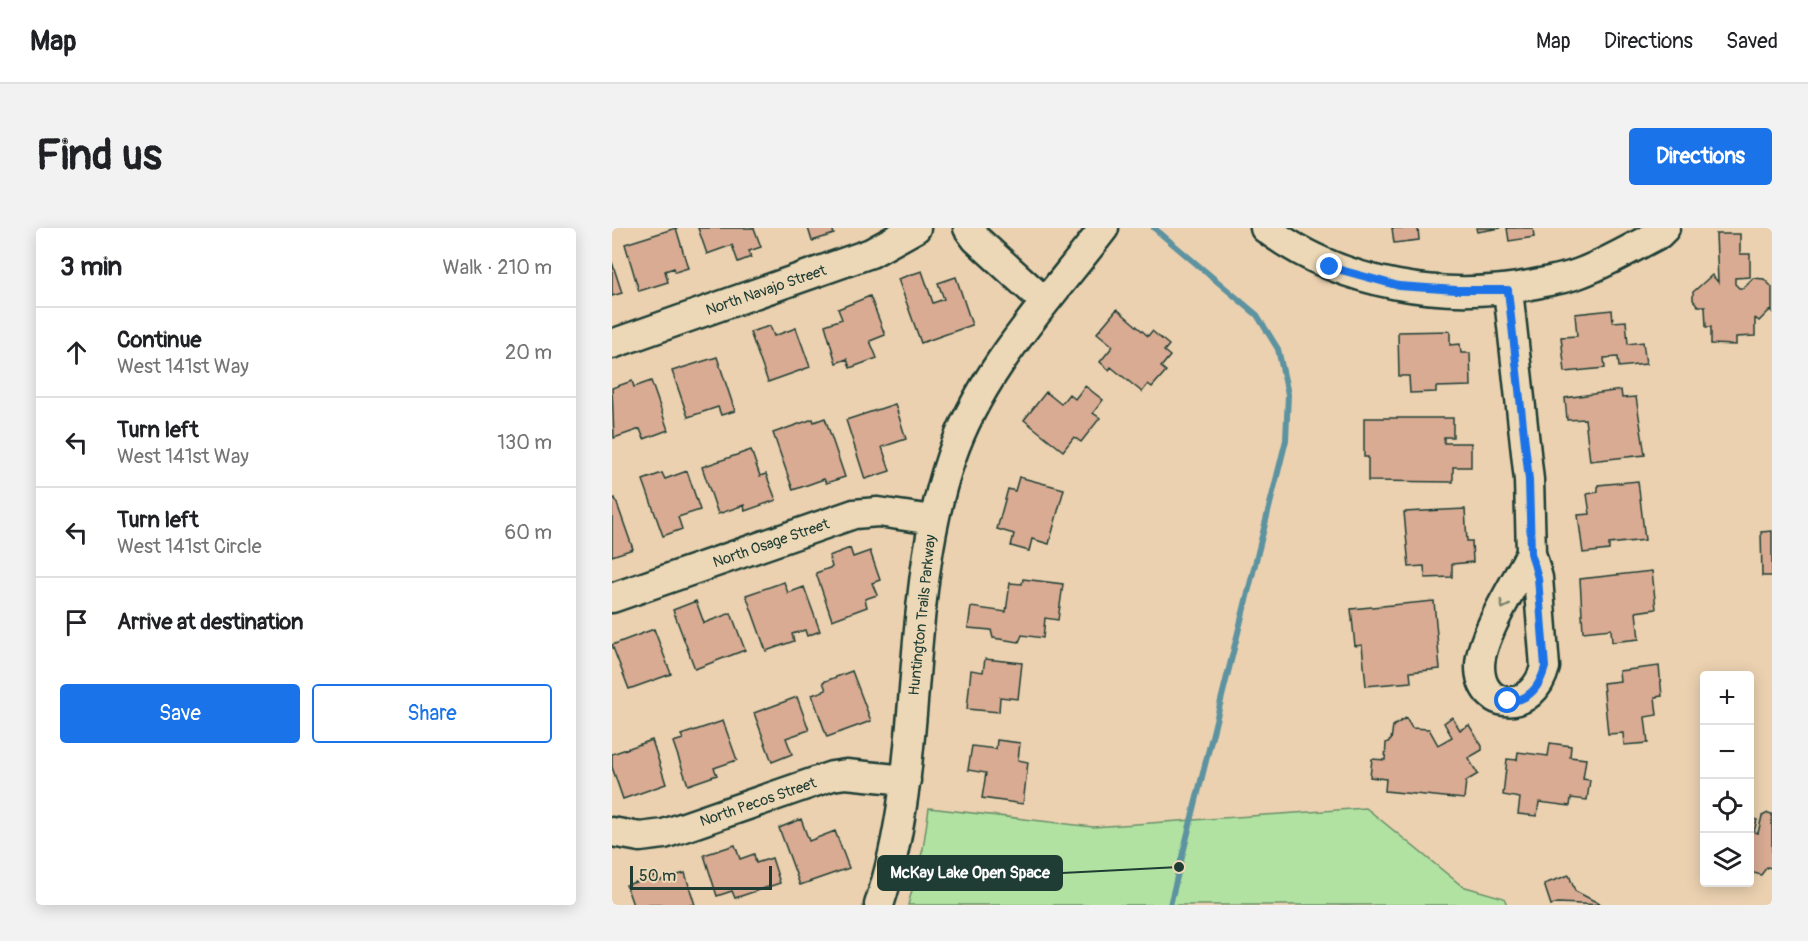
<!DOCTYPE html>
<meta charset="utf-8">
<style>
:root{--surface:#fff;--page:#f2f2f2;--text:#202124;--muted:#757577;--line:#e0e0e0;--accent:#1a73e8}
body{margin:0;font-family:Pangolin,sans-serif;background:var(--page);color:var(--text)}
.controls{position:absolute;right:18px;bottom:18px;display:grid;overflow:hidden;border-radius:6px;box-shadow:0 3px 15px #0003}
.controls button{width:54px;height:54px;display:grid;place-items:center;padding:0;border:0;border-bottom:2px solid var(--line);background:var(--surface);color:var(--text);font:30px sans-serif}
.scale{position:absolute;left:18px;bottom:15px;width:142px;box-sizing:border-box;padding-left:6px;border:3px solid #1f3d34;border-top:0;font-size:16px;line-height:21px;white-space:nowrap;color:#1f3d34;-webkit-text-stroke:4px #ecd8b6;paint-order:stroke}
.stop{position:absolute;width:18px;height:18px;margin:-14px;border:4px solid #1a73e8;border-radius:50%;background:#fff}
.stop.end{background:#1a73e8;border-color:#fff;box-shadow:0 2px 6px #0008}
.list{margin:0;padding:0;list-style:none}
h2{display:flex;justify-content:space-between;align-items:center;height:78px;margin:0;padding:0 24px;font-size:26px}
h2 small{font-size:20px;font-weight:400;color:var(--muted)}
.list li{display:grid;grid-template-columns:39px 1fr auto;gap:18px;align-items:center;box-sizing:border-box;height:90px;padding:0 24px;border-top:2px solid var(--line)}
.list b{display:block;font-size:22px;white-space:nowrap}
.list p{margin:0;font-size:20px;white-space:nowrap;color:var(--muted)}
.list em{font-size:20px;font-style:normal;color:var(--muted)}
.actions{display:flex;gap:12px;padding:18px 24px}
.actions a{flex:1;padding:14px 0;border:2px solid var(--accent);border-radius:6px;text-align:center;font-size:21px;color:var(--accent)}
.actions .main{background:var(--accent);color:#fff}
.icon{flex:none;width:33px;height:33px;fill:none;stroke:currentColor;stroke-width:2;stroke-linecap:round;stroke-linejoin:round}
.map{position:relative;flex:none;width:1160px;height:677px;overflow:hidden;border-radius:6px}
header{display:flex;align-items:center;gap:36px;box-sizing:border-box;height:84px;padding:0 30px;background:var(--surface);border-bottom:2px solid var(--line)}
header strong{font-size:28px}
nav{display:flex;gap:33px;margin-inline-start:auto;font-size:21px}
.intro{display:flex;align-items:center;justify-content:space-between;box-sizing:border-box;height:144px;padding:0 36px}
h1{margin:0;font-size:42px}
.button{padding:15px 27px;border-radius:6px;background:var(--accent);color:#fff;font-size:21px;font-weight:700}
main{display:flex;gap:36px;padding:0 36px}
aside{flex:1;background:var(--surface);border-radius:6px;box-shadow:0 3px 15px #0003}
.map>svg:first-child{display:block}
</style>
<header>
<strong>Map</strong>
<nav><a>Map</a><a>Directions</a><a>Saved</a></nav>
</header>
<div class="intro"><h1>Find us</h1><a class="button">Directions</a></div>
<main>
<aside>
<h2>3 min<small>Walk · 210 m</small></h2>
<ul class="list">
<li><svg class="icon" aria-label="ahead" viewBox="0 0 24 24"><path d="M12 20V5M6 11l6-6 6 6"/></svg><div><b>Continue</b><p>West 141st Way</p></div><em>20 m</em></li>
<li><svg class="icon" aria-label="left" viewBox="0 0 24 24"><path d="M17 20v-9H6M10 6l-5 5 5 5"/></svg><div><b>Turn left</b><p>West 141st Way</p></div><em>130 m</em></li>
<li><svg class="icon" aria-label="left" viewBox="0 0 24 24"><path d="M17 20v-9H6M10 6l-5 5 5 5"/></svg><div><b>Turn left</b><p>West 141st Circle</p></div><em>60 m</em></li>
<li><svg class="icon" aria-label="arrive" viewBox="0 0 24 24"><path d="M6 21V4h12l-3 4 3 4H6"/></svg><div><b>Arrive at destination</b></div></li>
</ul>
<div class="actions"><a class="main">Save</a><a>Share</a></div>
</aside>
<div class="map">
<svg width="1160" height="677" viewBox="0 0 1160 677">
<rect width="100%" height="100%" fill="#ebd1b0"/>
<filter id="ink" filterUnits="userSpaceOnUse"><feTurbulence type="fractalNoise" baseFrequency=".0167" numOctaves="2"/><feDisplacementMap in="SourceGraphic" scale="12" xChannelSelector="R" yChannelSelector="G"/><feConvolveMatrix kernelMatrix="1 2 1 2 8 2 1 2 1" color-interpolation-filters="sRGB"/></filter>
<g filter="url(#ink)">
<path fill="#b2e2a1" stroke="#68906a" stroke-width="1.5" d="M317,580L481,599L754,580L850,658L892,670L895,677H296L311,621Z"/>
<g fill="none" stroke-linecap="round" stroke-linejoin="round">
<path stroke="#5d93a0" stroke-width="6" d="M542,0L645,87L666,121L676,166L674,212L558,677"/>
</g>
<path fill="#d8ab92" stroke="#1f3d34" stroke-width="1.5" d="M64,0L76,40L63,44L62,40L53,43L56,54L27,63L13,16Z
M86,0H142L149,19L137,23L139,29L126,34L120,17L95,26Z
M196,0H220L222,6L200,13Z
M780,0H806L807,12L782,15Z
M864,0H889L865,4Z
M895,0H921L922,9L897,13Z
M1104,6H1128V26H1138V49L1123,50V56L1127,60H1131L1141,50L1152,51L1160,59V84L1158,82L1147,93L1143,90V108L1124,109V117L1099,116V99H1094L1093,78H1086L1081,72V64L1100,47L1106,54Z
M0,34L10,65L0,68Z
M310,43L321,75L332,71L326,55L344,49L360,97L309,115L286,51Z
M258,68L273,107L258,113L265,130L238,140L235,131L224,135L213,97L230,91L226,81Z
M505,81L536,108L540,103L557,117L552,123L558,128L549,139L554,143L540,159L536,156L530,164L499,139L497,142L488,134L501,118L485,105Z
M1000,82L1001,94L1014,93L1016,116L1031,114L1034,136L1007,139L1006,129L992,130L993,140L953,144L949,109L965,108L963,86Z
M158,98L162,108L184,100L198,139L156,154L138,104Z
M838,103V117L848,116L849,125H858L859,158L824,159V164L798,165L797,148H787L786,104Z
M105,129L123,183L109,187L106,179L76,189L60,143Z
M20,153L22,159L39,153L56,202L32,211L28,201L2,210L0,160Z
M473,158L491,172L481,185L488,190L469,214L462,209L451,223L412,192L434,164L449,176L457,166L463,171Z
M1009,162L1010,170L1024,169L1033,227L978,233L973,191L955,192L953,170Z
M283,176L294,211L270,219L278,243L253,251L234,192Z
M213,190L233,249L214,255L212,251L181,262L161,205L201,191L202,194Z
M752,190H841V209H832V215H859V239H841V254L756,253V229H752Z
M139,222L148,248L154,246L164,272L133,283L132,277L106,286L90,239Z
M75,243L88,282L66,289L70,301L51,308L31,252L50,245L53,251Z
M407,249L452,261L437,316L420,311L417,323L399,318L402,306L385,301L396,261L403,263Z
M1026,253L1033,312L997,316V322L971,325L966,287L978,286L975,266L986,264V257Z
M3,270L21,321L0,328V272Z
M853,281L855,313H860L861,334L840,336V349L813,350L812,338L797,339L792,284Z
M1160,303V348H1150L1149,304Z
M238,320L241,329L258,323L268,352L260,355L265,367L253,371L255,379L220,392L204,345L220,339L217,328Z
M1040,343L1044,381L1024,384L1027,411L1000,414L999,401L971,404L968,351Z
M411,351L451,356L446,392L433,390L431,410L410,407L407,414L381,410L379,402L356,400L359,379L394,384L398,355L410,356Z
M172,354L176,365L192,359L208,403L195,408L193,402L180,406L182,413L154,423L134,367Z
M84,373L92,395L119,385L133,422L83,441L61,382Z
M822,373L828,441L798,444L799,454L754,458L750,417L743,418L739,381Z
M42,401L59,446L17,461L0,417Z
M373,431L410,435L406,471L388,469L387,484L355,481L359,442L371,444Z
M1047,438L1050,468L1043,469L1045,487L1033,489L1036,515L1012,517L1011,505L996,506L991,455L1008,453L1007,443Z
M240,443L259,493L215,509L200,467L214,462L211,454Z
M185,469L197,502L174,510L180,526L160,534L142,485Z
M840,489L848,502L857,497L870,518V522L856,530L866,546L854,553L852,571L773,563L774,551L758,549L760,531L773,532L774,515L779,512L781,498L794,490L800,500L817,501L826,517L840,509L832,495Z
M111,493L125,532L102,540L105,547L76,557L61,514L71,511L69,507Z
M40,512L54,556L11,571L0,539V526Z
M385,512L408,515L406,532L416,534L411,576L370,570L374,545L356,542L360,518L384,521Z
M938,515L959,518L958,529L974,531L971,551L978,552L975,572L959,570L958,578L927,574L925,588L906,586L908,570L891,567L895,531L905,532L906,524L936,528Z
M1156,585L1160,586V640L1155,639L1149,647L1138,644V590L1145,592L1142,604L1146,605L1150,588Z
M189,591L197,613L223,603L237,640L188,657L167,600Z
M123,617L128,631L142,626L144,635L160,630L168,655L123,670L120,663L105,668L92,627Z
M73,645L83,677H21L14,657L43,648L45,653Z
M957,647L963,663L990,677L946,675L939,677L932,656Z"/>
<g fill="none" stroke-linecap="round" stroke-linejoin="round">
<defs>
<path id="minor" d="M356,0L364,11L433,74
M653,0C730,58 835,75 928,55C941,52 956,50 968,45C995,35 1021,19 1047,6L1053,0
M896,62L917,252L919,325L926,350L933,439C921,486 868,484 868,438C868,409 905,352 919,325
M0,116L259,25L304,0
M0,370L242,286L266,284L321,292
M0,604L28,609L52,606L220,548L234,546L294,552
M267,677C315,532 290,374 339,230C369,142 437,72 492,0"/>
</defs>
<use href="#minor" stroke="#1f3d34" stroke-width="33"/>
<use href="#minor" stroke="#ecd8b6" stroke-width="28"/>
</g>
<defs><path id="oneway-chevron" d="M-2-3.5L2.5 0L-2 3.5" fill="none" stroke-width="1.6" stroke-linecap="round" stroke-linejoin="round" transform="scale(1.5)"/></defs>
<use stroke="#7b836e" href="#oneway-chevron" transform="translate(892 377) rotate(117)"/>
</g>
<g fill="none" stroke-linecap="round" stroke-linejoin="round" filter="url(#ink)">
<path stroke="#1a73e8" stroke-width="8" d="M718,39L787,58L844,62H896L917,252L919,325L926,350L933,439C928,458 917,473 896,473"/>
</g>
<g text-anchor="middle" stroke-width="6" stroke-linejoin="round" paint-order="stroke">
<g font-size="15" fill="#1f3d34" stroke="#ecd8b6">
<text transform="translate(154 62) rotate(-19)" y="5">North Navajo Street</text>
<text transform="translate(159 315) rotate(-19)" y="5">North Osage Street</text>
<text transform="translate(310 387) rotate(-84)" y="5">Huntington Trails Parkway</text>
<text transform="translate(146 574) rotate(-19)" y="5">North Pecos Street</text>
</g>
</g>
<path fill="none" stroke="#1f3d34" stroke-width="2" d="M567 639L450 645"/>
<circle fill="#1f3d34" stroke="#ecd8b6" stroke-width="2" cx="567" cy="639" r="6"/>
<rect fill="#1f3d34" stroke="#1f3d34" stroke-width="2" x="266" y="628" width="184" height="34" rx="6"/>
<g font-size="16" text-anchor="middle" font-weight="bold" fill="#fff">
<text x="358" y="650">McKay Lake Open Space</text>
</g>
</svg>
<div class="controls">
<button>+</button>
<button>−</button>
<button><svg class="icon" aria-label="locate" viewBox="0 0 24 24"><circle cx="12" cy="12" r="6"/><path d="M12 2v4M12 18v4M2 12h4M18 12h4"/></svg></button>
<button><svg class="icon" aria-label="layers" viewBox="0 0 24 24"><path d="M12 4l9 5-9 5-9-5zM3 14l9 5 9-5"/></svg></button>
</div>
<div class="scale">50 m</div>
<div class="stop" style="left:896px;top:473px"></div>
<div class="stop end" style="left:718px;top:39px"></div>
</div>
</main>
